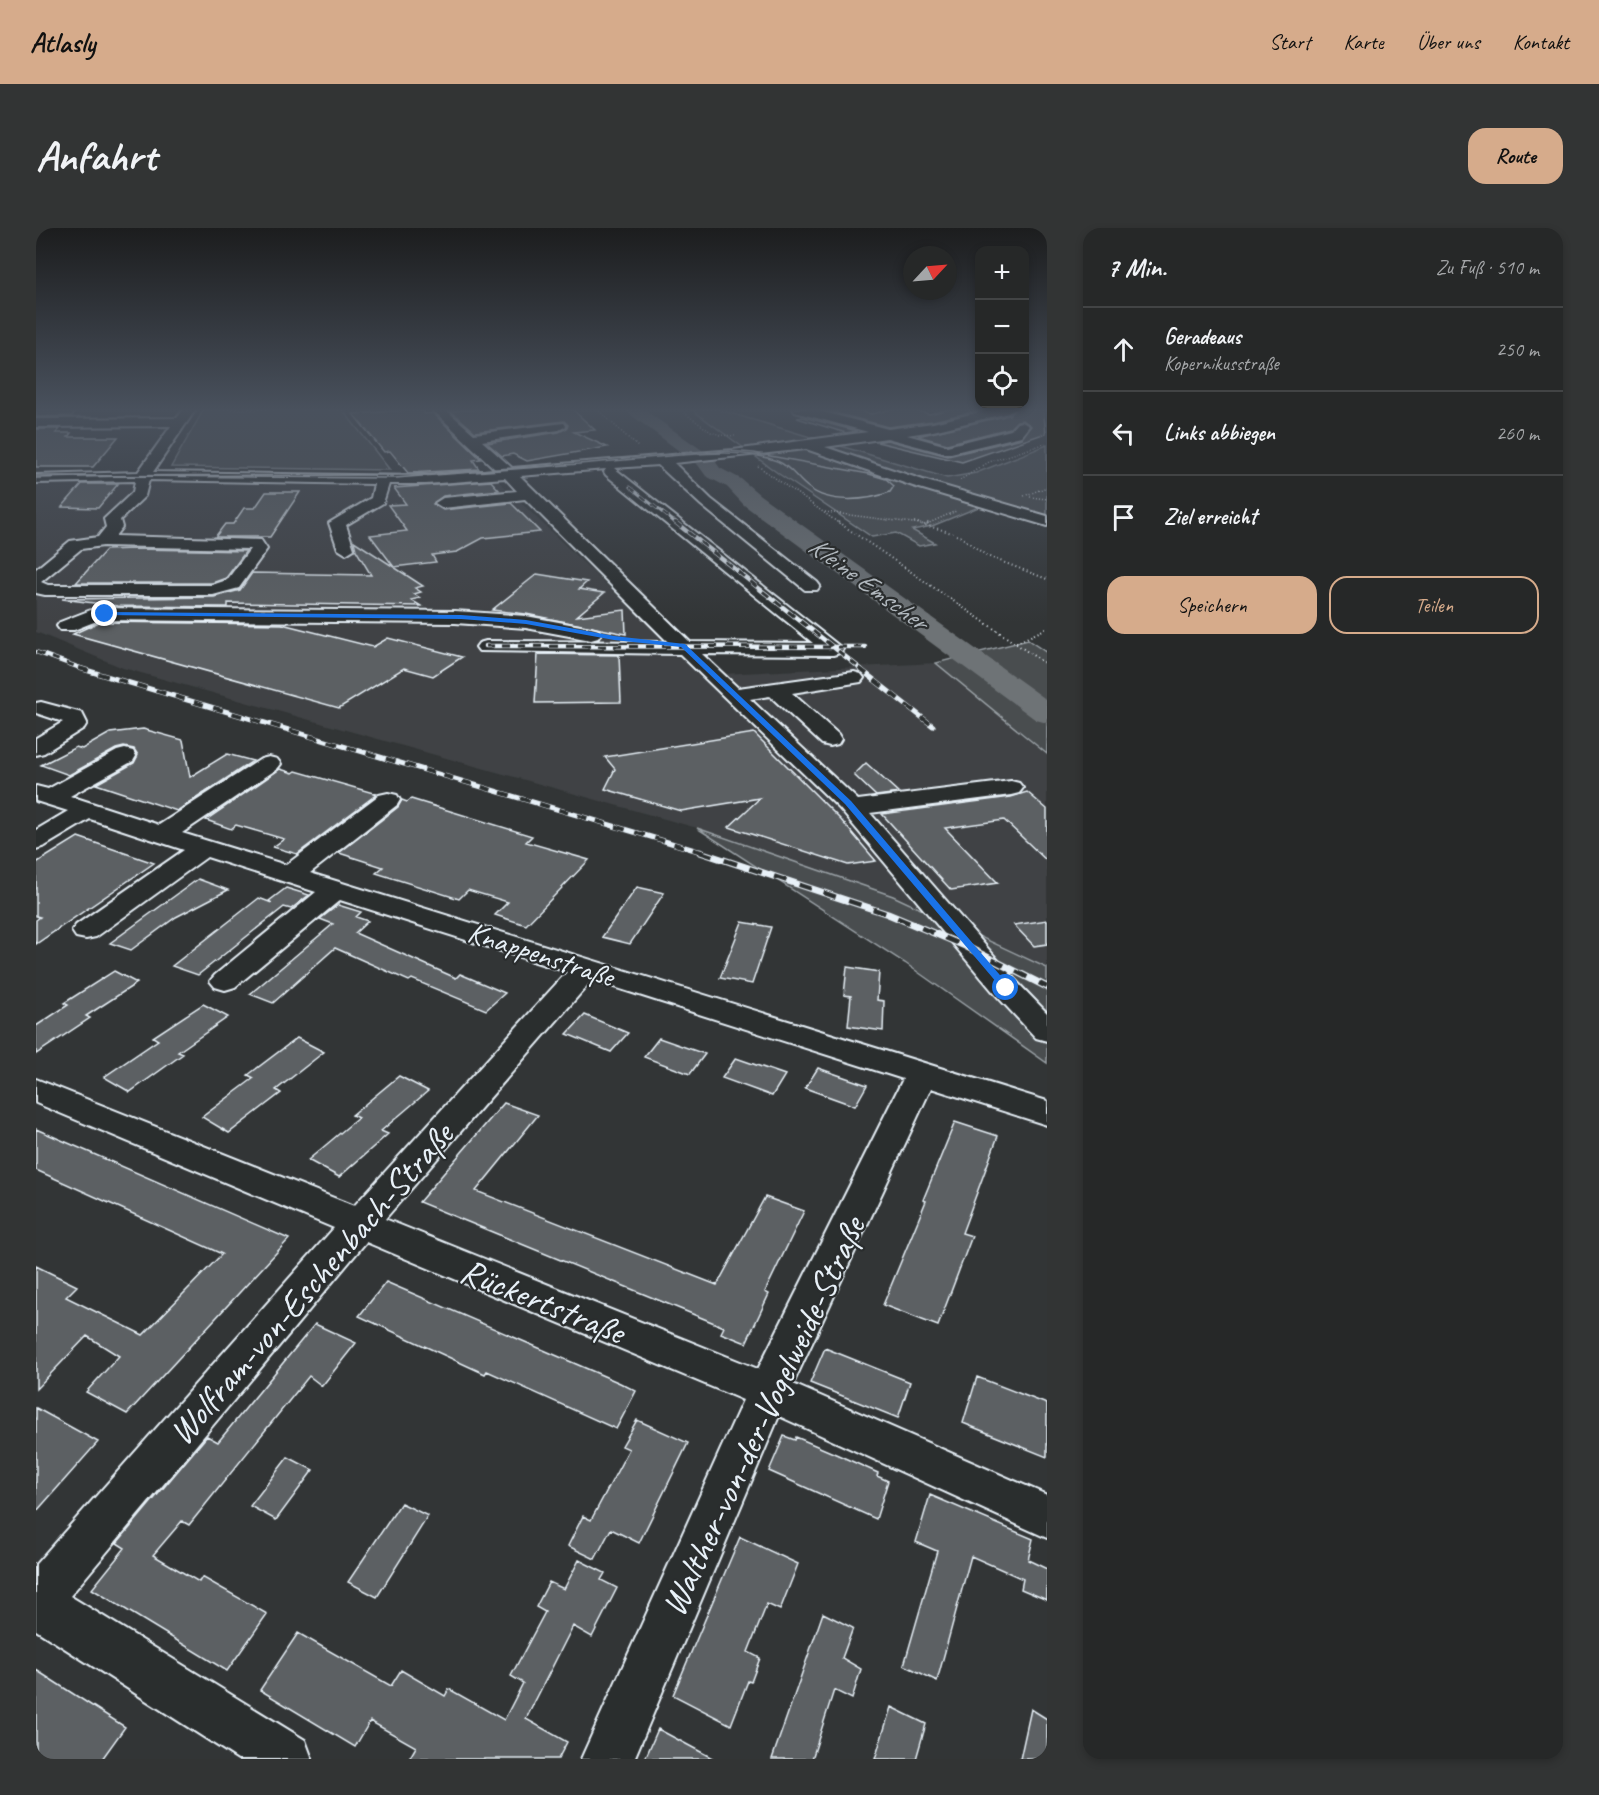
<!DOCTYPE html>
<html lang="de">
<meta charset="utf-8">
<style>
:root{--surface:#262828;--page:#323434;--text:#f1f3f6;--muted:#a4a6a8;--line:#424445;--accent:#d6ab8b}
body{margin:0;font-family:Caveat,sans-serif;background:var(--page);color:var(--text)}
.controls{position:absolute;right:18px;top:18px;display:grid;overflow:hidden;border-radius:12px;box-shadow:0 3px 9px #0003}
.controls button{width:54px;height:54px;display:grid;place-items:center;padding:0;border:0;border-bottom:2px solid var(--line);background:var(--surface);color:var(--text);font:30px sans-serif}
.compass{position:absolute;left:867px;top:18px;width:54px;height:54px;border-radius:50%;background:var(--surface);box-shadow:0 3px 9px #0003;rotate:64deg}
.stop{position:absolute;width:18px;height:18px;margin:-14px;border:4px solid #1a73e8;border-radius:50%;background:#fff}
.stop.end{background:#1a73e8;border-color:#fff;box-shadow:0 2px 6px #0008}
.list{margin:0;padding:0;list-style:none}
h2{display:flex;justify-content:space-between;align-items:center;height:78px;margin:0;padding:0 24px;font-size:26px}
h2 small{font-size:20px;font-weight:400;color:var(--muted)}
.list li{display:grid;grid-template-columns:39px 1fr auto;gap:18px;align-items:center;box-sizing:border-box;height:84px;padding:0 24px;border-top:2px solid var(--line)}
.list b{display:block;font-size:22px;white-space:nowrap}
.list p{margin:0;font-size:20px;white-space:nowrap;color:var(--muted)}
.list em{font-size:20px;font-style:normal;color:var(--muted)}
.actions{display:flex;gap:12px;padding:18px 24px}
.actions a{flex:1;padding:14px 0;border:2px solid var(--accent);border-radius:18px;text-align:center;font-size:21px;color:var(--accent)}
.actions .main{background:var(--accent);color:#111}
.icon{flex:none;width:33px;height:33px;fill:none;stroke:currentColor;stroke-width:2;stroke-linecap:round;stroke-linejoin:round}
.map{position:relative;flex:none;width:1011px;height:1531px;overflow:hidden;border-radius:18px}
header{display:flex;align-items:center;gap:36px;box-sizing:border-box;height:84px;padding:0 30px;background:var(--accent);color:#111}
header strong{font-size:28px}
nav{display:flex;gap:33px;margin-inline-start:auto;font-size:21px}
.intro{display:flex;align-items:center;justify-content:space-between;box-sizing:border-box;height:144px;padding:0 36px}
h1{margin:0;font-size:42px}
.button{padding:15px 27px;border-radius:18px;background:var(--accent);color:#111;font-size:21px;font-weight:700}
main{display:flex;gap:36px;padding:0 36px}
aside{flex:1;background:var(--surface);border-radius:18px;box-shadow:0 3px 9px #0003}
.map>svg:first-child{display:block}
</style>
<header>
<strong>Atlasly</strong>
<nav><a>Start</a><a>Karte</a><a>Über uns</a><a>Kontakt</a></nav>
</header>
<div class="intro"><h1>Anfahrt</h1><a class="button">Route</a></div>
<main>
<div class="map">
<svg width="1011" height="1531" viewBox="0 0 1011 1531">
<rect width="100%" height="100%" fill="#323536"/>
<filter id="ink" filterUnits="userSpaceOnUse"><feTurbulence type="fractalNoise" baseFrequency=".0167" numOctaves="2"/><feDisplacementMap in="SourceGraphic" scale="12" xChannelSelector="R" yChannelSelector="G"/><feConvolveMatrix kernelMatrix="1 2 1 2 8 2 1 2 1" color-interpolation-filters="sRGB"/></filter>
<g filter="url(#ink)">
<path fill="#3f4244" d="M459,250L665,447L900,435L1011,526V740L857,668L661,600L87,440L0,404V251Z"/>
<path fill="#494d4f" stroke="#989fa4" stroke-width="1.5" d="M168,181H306L354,242L135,239Z
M655,181H681L911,250L940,245L1011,217V296L945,278L896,298L876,302L899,315L883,318L860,305L836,309L743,246Z
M992,412L1011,425V526L900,435Z
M661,600L857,668L1011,740V835L869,735Z"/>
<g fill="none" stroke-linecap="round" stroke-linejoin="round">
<path fill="#6e7376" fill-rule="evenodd" d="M587,181H607L676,229L684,240L705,251L724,267L1011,472V495L1000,492L708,277L691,259L670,248L662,237Z"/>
</g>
<path fill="#5c6063" stroke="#e8f1f8" stroke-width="1.5" d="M0,181H43L36,188L0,189Z
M385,181L389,186L397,185L445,231L437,232L443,241L372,245L354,223L348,224L317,186Z
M448,181H536L559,202L538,204L571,219L491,233L477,226L466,228L451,215L523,204L531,200L532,197L528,193L439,204L415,183Z
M803,181H816L835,186L856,181H874L893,186L914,181H949L897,193L852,199L792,183Z
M980,181H1007L1010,205L926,234L841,214L851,212L912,228L986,210L995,198L987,192L981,193L974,200L911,216L882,208L973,187Z
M767,189L821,203L810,205L761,190Z
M0,201H24L20,205H35L32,209H82L57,239H0Z
M455,253L463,262L407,268L397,276L407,282L475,275L504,304L447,310L421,324L396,327L400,334L358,339L334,307L371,303L352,277L370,276L358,260Z
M46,256H82L62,280L26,279Z
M230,264H264L234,309H179L189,296H197L208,280H219Z
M318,313L387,358L379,360L385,364L378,366L384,370L375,372L385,378L192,375V379L82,378L26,371L178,369L204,362L216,345L335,347L320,322Z
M98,321L159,322L210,323L190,350L176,355H40L70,322Z
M501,346L551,354L543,361L568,365L541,388L589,382L590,406L490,386L456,382Z
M63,394L246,396L337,419L352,410L426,429L397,448L368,440L303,480L37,406Z
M502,426L583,427L585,474L499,475Z
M107,501L147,512L154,549L191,526L217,533L141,583L60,556L98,535L102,527L98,521L88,519L80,521L33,547L5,537L40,519L46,521L74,505Z
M718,505L805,592L840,633L812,637L693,599L724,570L645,583L569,561L579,541L569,529Z
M830,535L863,565L840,568L818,547Z
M244,541L257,545L260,543L341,566L261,626L237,619L248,611L200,597L195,601L170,592Z
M991,564L1011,581V633L968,592L909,600L962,655L915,662L846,586L975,569Z
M375,571L496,608L490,614L553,632L490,697L459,687L472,674L432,662L423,671L340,645L347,639L303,625L362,579L366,572L371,574Z
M42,609L118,635L0,716V692L4,689L0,688V635Z
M162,651L192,662L140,689L95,722L74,715Z
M601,659L628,665L594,716L566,709Z
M250,660L273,667L255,681L248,679L162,747L136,738L223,670L236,675L233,673Z
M302,677L325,684L320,689L332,693L319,705L420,750L424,746L469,765L450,782L376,751L373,753L299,720L237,775L214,766L297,696L284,691Z
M1011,692V716L998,718L978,697Z
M706,694L735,699L716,756L684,750Z
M811,739L843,744L841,772L848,773L847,803L812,798L815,768L808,767Z
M78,743L101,755L50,788L54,790L0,826V798L32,777L28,775Z
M167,776L192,789L142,824L147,826L94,864L68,849L122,812L117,809Z
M549,787L592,805L575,824L531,806Z
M261,810L288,824L240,862L245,865L193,905L166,889L218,850L212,847Z
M623,810L669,826L654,846L608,829Z
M700,830L749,847L736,868L686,850Z
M782,840L831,857L819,878L769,860Z
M363,848L392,863L345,903L352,906L303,949L272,932L322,890L316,887Z
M468,875L502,887L440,963L681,1057L729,969L768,983L729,1064L733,1066L710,1115L685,1105L688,1099L383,974Z
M919,894L962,908L926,1005L936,1008L902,1098L847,1077L890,973L887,972Z
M0,901L253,1011L91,1186L50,1164L83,1128L51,1108L0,1161V1038L41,1058L30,1069L107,1107L186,1026L0,942Z
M350,1054L584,1155L600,1163L580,1201L451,1143L449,1146L323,1088Z
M279,1096L320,1115L286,1158L273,1148L153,1297L146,1293L117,1327L163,1354L166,1349L231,1386L191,1443L56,1361L89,1320L81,1315L171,1208L182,1214Z
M789,1120L874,1154L862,1190L774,1155Z
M941,1149L1011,1176V1229L927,1195Z
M0,1180L62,1214L0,1284Z
M601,1192L652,1215L603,1315L575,1301L559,1331L532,1318L547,1288L555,1292L593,1221L586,1218Z
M748,1208L759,1212L760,1209L802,1227L842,1245L841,1248L852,1253L840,1291L733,1243Z
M252,1229L277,1242L240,1292L214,1278Z
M894,1267L997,1311L992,1332L1011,1341V1372L985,1361L987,1351L935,1328L901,1453L868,1437L901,1323L880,1314Z
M365,1275L392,1288L341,1369L312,1354Z
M704,1309L762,1336L744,1382L731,1376L712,1424L724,1430L715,1454L712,1453L695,1497L637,1467Z
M543,1332L569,1345L565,1352L581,1360L556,1409L537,1398L490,1491L531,1514L522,1531H373L380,1519L334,1493L319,1519L224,1462L262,1405L355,1458L365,1442L409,1468L413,1461L468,1492L487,1455L475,1448L509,1384L500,1379L513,1354L528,1361Z
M787,1385L817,1400L806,1430L825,1441L816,1471L798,1462L776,1531H736Z
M0,1442L89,1499L66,1531H0Z
M855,1479L890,1496L880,1531H839Z
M995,1481L1011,1491V1531H984Z
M622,1501L678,1531H609Z"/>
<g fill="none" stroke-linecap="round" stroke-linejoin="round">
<defs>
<path id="minor" d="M148,181H160L117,244L390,248L460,242L396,181H409L438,206L528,195L530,198L523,202L446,213L476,240L697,222L832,204L759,184L757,181H776L852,201L897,195L957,181H978L972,185L897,203L871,207L911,218L975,202L981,195L986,194L993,198L985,208L911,226L851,210L789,219L887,252L1011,288V298L877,258L770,221L638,235L675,271L781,354L784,358L781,362H769L665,277L622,237L578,240L807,421L804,425L797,427L666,426L702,460L818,444L825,446L828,450L825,454L756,465L802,506L805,511L802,516L794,518L786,516L734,468L714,471L822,572L975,553L983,555L987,560L983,565L975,567L834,585L981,754L1011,785V813L1000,810L959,766L803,580L644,426L443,423L440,419L443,415L450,413L632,414L489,271L407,280L399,275L407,270L481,263L469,250L390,256H353L347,275L310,297L318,321L310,326L302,321L293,295L335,270L338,256L113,252L109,268L84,292L86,299L79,308L225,312L231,321L203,360L177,367H9L0,365V341L34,313L62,309L70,299L68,291L97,264L99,253L0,255V247L102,244L135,198L0,199V191L141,190ZM570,241L568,244L570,247L777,415L654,414L484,248ZM67,318L214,321L191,352L176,357H12L5,354L45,321Z
M60,380L419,383L490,388L555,400L562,402L565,406L562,410L555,412L490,400L419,395L63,392L38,402H24L21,398L24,394Z
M5,474L46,485L51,495L48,500L8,525L0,527V510L27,494L0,485V475Z
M89,521L97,523L100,528L97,533L34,568L123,597L225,531L233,529L241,531L245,536L241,541L146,605L250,637L343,567L352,565L361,567L364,572L361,577L274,645L1011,873V897L895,860L757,1156L1011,1267V1310L743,1188L598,1531H545L707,1172L330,1014L34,1368L269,1512L276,1531H202L0,1402V1336L298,1000L0,875V851L318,978L531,744L304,672L199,759L189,762L179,759L174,753L179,747L280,664L171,629L60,709L50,711L40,709L36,703L40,697L148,622L54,591L9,618L0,621V602L32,583L0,573V558L12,561L81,523ZM556,752L867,851L722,1141L349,991Z"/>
</defs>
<use href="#minor" stroke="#e8f1f8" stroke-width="4"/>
<path stroke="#e8f1f8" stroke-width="1.5" stroke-dasharray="1 2" stroke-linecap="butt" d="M561,181L602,219
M643,181L675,204L685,207
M683,207L700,208
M722,238L804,296
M924,252L953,234L1011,215
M988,268L1011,259
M994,269L1011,271
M789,284L885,296
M891,296L920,283"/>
<path stroke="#e8f1f8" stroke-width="2" stroke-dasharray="1 3" stroke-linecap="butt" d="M802,294L1011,437
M878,294L910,303L925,309L951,328L1011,351
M888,297L894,294
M980,415L1011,400"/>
<use href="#minor" fill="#2a2d2e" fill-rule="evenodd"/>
<path stroke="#e8f1f8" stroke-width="1.5" d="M693,223L718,225L833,246L850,251L858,258L854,264C831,273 793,276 773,260C761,252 756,239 741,233C711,222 676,225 644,227Z
M543,236L644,227
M543,236L644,227
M0,248L360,247L543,236
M0,250L90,248L359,250L543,236"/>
<defs>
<path id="rail-far3" d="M594,259L641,296"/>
<path id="rail-far2" d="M639,294L825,441
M450,418L829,419
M0,424L47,441"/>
<path id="rail-far1" d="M43,440L669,625
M823,440L897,498"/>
<path id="rail" d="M664,624L852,686L929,718L1011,759"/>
</defs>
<use href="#rail-far3" stroke="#e8f1f8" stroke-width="3"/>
<use href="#rail-far2" stroke="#e8f1f8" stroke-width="4.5"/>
<use href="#rail-far1" stroke="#e8f1f8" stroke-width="5"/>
<use href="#rail" stroke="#e8f1f8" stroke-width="7"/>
<use href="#rail-far3" stroke="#2a2d2e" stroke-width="2" stroke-dasharray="7" stroke-linecap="butt"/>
<use href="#rail-far2" stroke="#2a2d2e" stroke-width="3" stroke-dasharray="8" stroke-linecap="butt"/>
<use href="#rail-far1" stroke="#2a2d2e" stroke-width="4" stroke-dasharray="10" stroke-linecap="butt"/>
<use href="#rail" stroke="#2a2d2e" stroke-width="4.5" stroke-dasharray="13" stroke-linecap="butt"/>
</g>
</g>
<linearGradient id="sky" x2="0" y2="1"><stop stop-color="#1c1d1e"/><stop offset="0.46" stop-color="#49515d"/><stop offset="1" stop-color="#49515d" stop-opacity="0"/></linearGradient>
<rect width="1011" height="395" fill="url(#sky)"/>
<path fill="#1a73e8" d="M69,384L425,387L490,392L578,408L649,416L815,573L975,760L967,762L809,576L645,419L578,412L490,396L425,391L67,387Z"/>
<g text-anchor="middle" stroke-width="4.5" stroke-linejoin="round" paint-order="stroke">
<g font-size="27" font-style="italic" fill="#b1b8be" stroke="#2a2d2e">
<text transform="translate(832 355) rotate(36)" y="9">Kleine Emscher</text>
</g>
<g font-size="30" fill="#e8f1f8" stroke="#2a2d2e">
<text transform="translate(505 726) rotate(18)" y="10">Knappenstraße</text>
</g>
<g font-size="36" fill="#e8f1f8" stroke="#2a2d2e">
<text transform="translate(274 1055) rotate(-49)" y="13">Wolfram-von-Eschenbach-Straße</text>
<text transform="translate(507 1072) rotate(22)" y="13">Rückertstraße</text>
<text transform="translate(726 1188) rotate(-65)" y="13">Walther-von-der-Vogelweide-Straße</text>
</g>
</g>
</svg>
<div class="controls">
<button>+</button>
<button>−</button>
<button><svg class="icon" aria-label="locate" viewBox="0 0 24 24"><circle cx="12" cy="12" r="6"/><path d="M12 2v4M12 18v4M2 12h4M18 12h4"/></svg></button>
</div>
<svg class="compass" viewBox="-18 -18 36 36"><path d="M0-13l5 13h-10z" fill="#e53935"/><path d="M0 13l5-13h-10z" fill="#a4a6a8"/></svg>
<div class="stop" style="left:970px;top:760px"></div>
<div class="stop end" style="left:69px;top:386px"></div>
</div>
<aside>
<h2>7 Min.<small>Zu Fuß · 510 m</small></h2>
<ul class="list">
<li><svg class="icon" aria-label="ahead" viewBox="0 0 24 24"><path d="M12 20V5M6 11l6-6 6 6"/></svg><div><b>Geradeaus</b><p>Kopernikusstraße</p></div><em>250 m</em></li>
<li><svg class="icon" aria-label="left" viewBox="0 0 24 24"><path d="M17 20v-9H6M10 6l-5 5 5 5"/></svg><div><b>Links abbiegen</b></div><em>260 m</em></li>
<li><svg class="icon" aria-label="arrive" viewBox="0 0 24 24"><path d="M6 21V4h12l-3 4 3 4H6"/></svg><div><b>Ziel erreicht</b></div></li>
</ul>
<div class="actions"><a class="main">Speichern</a><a>Teilen</a></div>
</aside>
</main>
